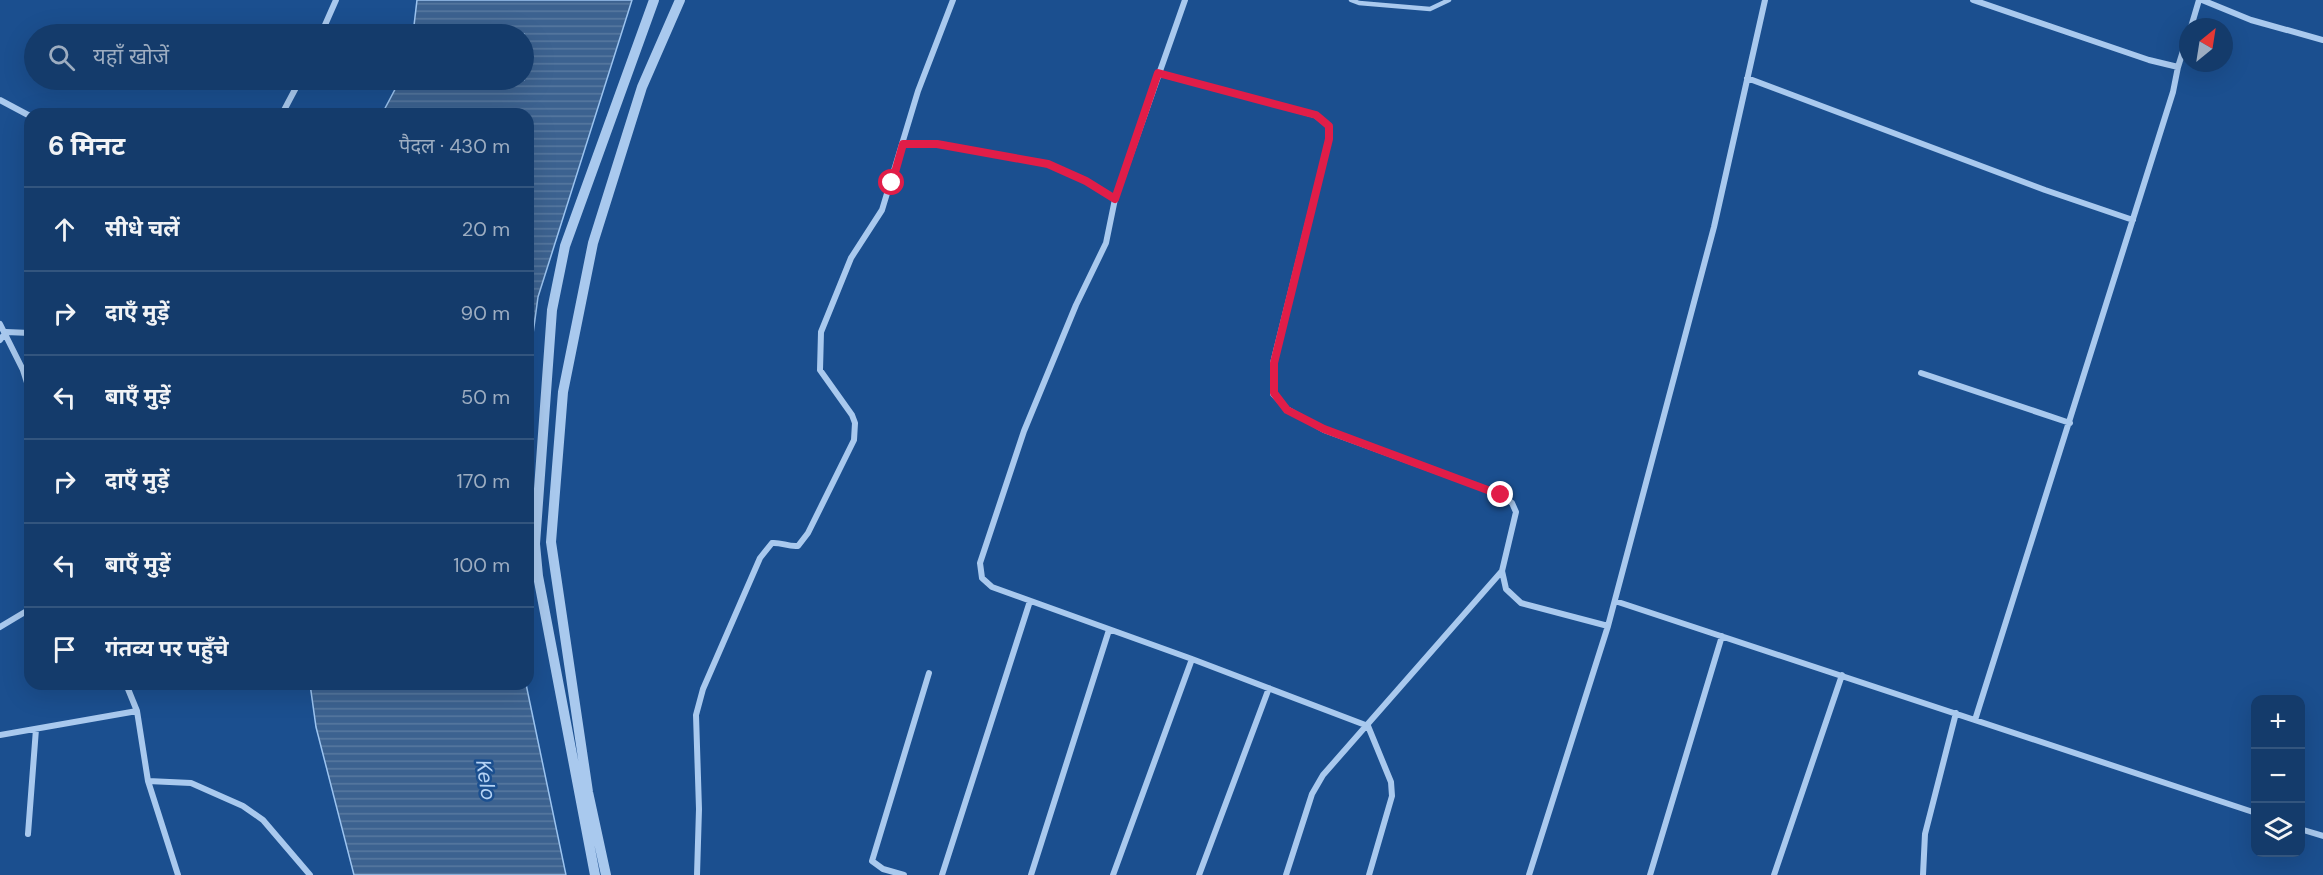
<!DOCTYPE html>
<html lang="hi">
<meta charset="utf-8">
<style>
:root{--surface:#143b6b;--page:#214673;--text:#f1f3f6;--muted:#9dadc1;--line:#33557e}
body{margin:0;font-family:"DM Sans","Noto Sans Devanagari",sans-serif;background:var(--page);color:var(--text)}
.controls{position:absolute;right:18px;bottom:18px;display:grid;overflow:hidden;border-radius:12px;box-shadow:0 6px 24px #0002}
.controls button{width:54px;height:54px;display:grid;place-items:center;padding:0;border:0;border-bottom:2px solid var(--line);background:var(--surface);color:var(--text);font:30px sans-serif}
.compass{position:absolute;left:2179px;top:18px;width:54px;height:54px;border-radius:50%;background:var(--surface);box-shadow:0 6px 24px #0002;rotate:30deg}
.stop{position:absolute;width:18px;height:18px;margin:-14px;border:4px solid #e11d48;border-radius:50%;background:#fff}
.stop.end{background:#e11d48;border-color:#fff;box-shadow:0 2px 6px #0008}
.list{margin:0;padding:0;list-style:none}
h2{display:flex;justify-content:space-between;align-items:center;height:78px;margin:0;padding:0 24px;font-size:26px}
h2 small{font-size:20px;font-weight:400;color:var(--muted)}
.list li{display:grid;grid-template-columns:39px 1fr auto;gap:18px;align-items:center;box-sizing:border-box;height:84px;padding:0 24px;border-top:2px solid var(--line)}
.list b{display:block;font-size:22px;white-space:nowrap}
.list em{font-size:20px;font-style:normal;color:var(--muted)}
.icon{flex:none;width:33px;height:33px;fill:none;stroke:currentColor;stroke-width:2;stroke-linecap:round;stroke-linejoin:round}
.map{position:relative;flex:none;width:2323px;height:875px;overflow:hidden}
.search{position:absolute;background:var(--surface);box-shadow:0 6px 24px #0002;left:24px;top:24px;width:510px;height:66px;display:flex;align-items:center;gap:15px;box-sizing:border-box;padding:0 21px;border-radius:33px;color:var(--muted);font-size:22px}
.panel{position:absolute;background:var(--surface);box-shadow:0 6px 24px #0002;left:24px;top:108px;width:510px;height:582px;border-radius:18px}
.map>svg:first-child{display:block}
</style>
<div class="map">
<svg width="2323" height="875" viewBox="0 0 2323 875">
<defs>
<pattern id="water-rules" width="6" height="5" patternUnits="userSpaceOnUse" patternTransform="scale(1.5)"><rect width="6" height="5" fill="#3c6290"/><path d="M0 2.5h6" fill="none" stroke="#597aa1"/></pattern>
</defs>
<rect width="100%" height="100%" fill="#1b4f8f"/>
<path fill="url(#water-rules)" stroke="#9cc4f0" stroke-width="1.5" d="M417,0H632L538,297L528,371V114H382L400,80H524V34H413Z
M310,684H526L566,875H354L316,727Z"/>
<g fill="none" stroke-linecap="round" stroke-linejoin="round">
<path stroke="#a9c9ee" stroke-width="4.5" d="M1351,0L1359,3L1430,9L1449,0"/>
<path stroke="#a9c9ee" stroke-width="6" d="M1185,0L1115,199L1106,243L1076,305L1024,431L980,563L982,578L992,587L1192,659L1368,726L1391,782L1392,796L1369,875
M1973,0L2149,60L2178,67L2173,92L1975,720
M2202,0L2251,20L2323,40
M2191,27L2199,0
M321,34L336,0
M2178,67L2188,35
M1158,73L1315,115L1329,126V139L1273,363V394L1287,409L1324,430L1501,495L1512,503L1516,512L1502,571L1506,589L1521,603L1608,626
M1747,78L2045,190L2133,220
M0,100L30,116
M282,114L300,80
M903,144H937L1048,164L1086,181L1115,199
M0,324L23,370L30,392
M0,340L6,332L30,333
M1921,373L2070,423
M1615,601L2256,813
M0,627L30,609
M126,684L137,711L148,781L178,875
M0,735L137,711
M148,781L191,783L243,806L263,820L310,875
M2300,829L2323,836
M28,834L36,729
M697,875L699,809L696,715L703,689L760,558L772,543C781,542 788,547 798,546L808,533L854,440L855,423L852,415L820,370L821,332L851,258L882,210L918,91L953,0
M904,875L883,869L872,861L929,673
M942,875L1030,601
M1031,875L1109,630
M1113,875L1192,659
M1199,875L1269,688
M1286,875L1312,794L1323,775L1502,571
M1529,875L1608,626L1714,227L1765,0
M1650,875L1722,636
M1774,875L1842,675
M1923,875L1925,834L1956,713"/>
<path stroke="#a9c9ee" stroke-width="10" d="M595,875L538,576L535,544L552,310L565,246L654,0
M606,875L588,792L551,542L563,392L593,243L642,87L680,0"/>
</g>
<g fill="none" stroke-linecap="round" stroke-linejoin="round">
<path stroke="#e11d48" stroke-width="8" d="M892,183L903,144H937L1048,164L1086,181L1115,199L1158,73L1316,115L1329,126V139L1274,363V393L1287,410L1324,429L1501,495"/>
</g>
<g text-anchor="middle" stroke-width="5" stroke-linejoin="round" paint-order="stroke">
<g font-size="21" font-style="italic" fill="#b5d3f5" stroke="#1b4f8f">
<text transform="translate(486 780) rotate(81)" y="7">Kelo</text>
</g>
</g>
</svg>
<div class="controls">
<button>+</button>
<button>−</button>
<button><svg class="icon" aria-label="layers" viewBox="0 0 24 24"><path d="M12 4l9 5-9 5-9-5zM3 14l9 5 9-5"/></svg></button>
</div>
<svg class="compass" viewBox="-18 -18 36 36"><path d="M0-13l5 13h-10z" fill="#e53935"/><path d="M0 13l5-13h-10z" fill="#9dadc1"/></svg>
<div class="stop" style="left:892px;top:183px"></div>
<div class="stop end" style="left:1501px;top:495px"></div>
<div class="search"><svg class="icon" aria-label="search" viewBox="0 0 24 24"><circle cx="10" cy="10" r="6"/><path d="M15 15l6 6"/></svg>यहाँ खोजें</div>
<section class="panel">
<h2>6 मिनट<small>पैदल · 430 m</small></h2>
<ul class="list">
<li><svg class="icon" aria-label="ahead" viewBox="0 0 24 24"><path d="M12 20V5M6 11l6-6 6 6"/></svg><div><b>सीधे चलें</b></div><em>20 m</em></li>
<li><svg class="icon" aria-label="right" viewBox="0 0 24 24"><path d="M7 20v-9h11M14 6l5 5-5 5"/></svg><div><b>दाएँ मुड़ें</b></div><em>90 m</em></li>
<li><svg class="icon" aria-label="left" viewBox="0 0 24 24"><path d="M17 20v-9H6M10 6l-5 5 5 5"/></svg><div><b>बाएँ मुड़ें</b></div><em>50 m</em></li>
<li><svg class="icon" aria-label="right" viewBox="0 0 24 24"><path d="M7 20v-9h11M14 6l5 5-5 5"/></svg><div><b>दाएँ मुड़ें</b></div><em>170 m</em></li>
<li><svg class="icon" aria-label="left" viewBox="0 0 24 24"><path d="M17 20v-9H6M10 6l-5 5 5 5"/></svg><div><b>बाएँ मुड़ें</b></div><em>100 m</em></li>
<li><svg class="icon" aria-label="arrive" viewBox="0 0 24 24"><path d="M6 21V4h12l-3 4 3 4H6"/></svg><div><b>गंतव्य पर पहुँचे</b></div></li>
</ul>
</section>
</div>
